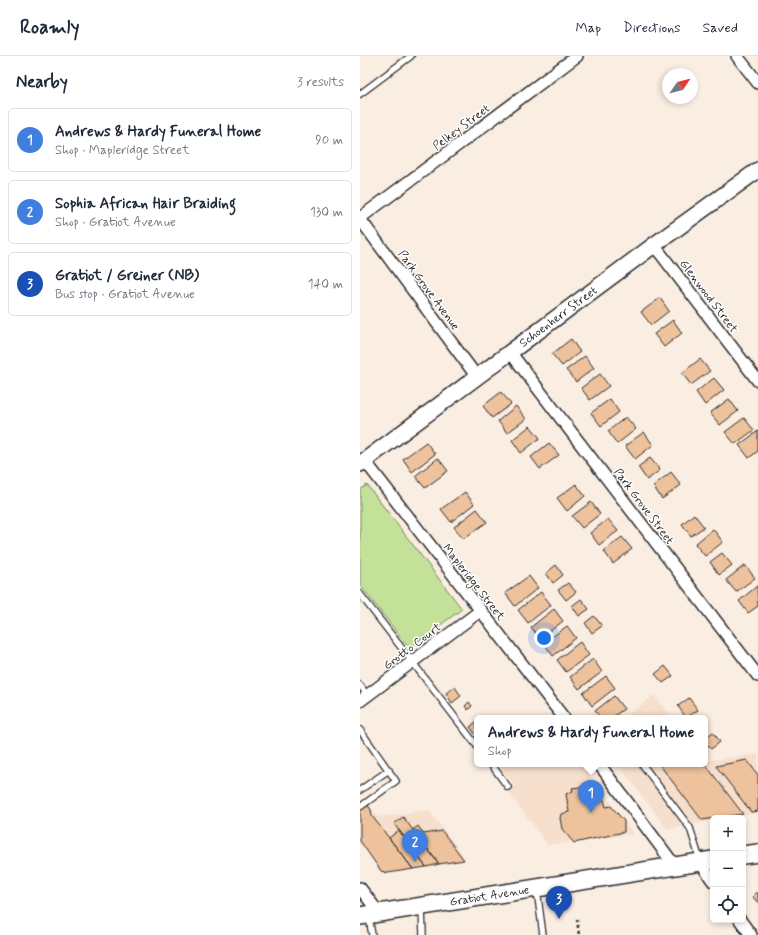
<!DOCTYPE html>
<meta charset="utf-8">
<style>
:root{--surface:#fff;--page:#f6f6f7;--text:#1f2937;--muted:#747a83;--line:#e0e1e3;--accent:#c8321e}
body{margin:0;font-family:Mynerve,sans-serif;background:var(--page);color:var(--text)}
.controls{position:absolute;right:12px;bottom:12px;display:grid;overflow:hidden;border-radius:6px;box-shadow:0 2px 6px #0003}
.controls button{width:36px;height:36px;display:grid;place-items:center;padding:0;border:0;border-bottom:1px solid var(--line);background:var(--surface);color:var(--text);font:20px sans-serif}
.compass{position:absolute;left:302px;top:12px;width:36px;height:36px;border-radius:50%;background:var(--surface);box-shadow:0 2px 6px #0003;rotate:55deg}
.you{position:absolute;left:184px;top:582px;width:14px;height:14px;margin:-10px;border:3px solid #fff;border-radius:50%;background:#1a73e8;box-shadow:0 0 0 6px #1a73e833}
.badge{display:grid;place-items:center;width:26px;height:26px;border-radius:50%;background:var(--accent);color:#fff;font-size:13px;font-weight:700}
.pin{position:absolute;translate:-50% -33px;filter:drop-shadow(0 1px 2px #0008)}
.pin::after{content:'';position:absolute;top:21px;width:14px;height:12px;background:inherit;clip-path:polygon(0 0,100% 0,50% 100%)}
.popup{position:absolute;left:114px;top:659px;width:234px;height:52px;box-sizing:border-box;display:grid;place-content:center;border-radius:6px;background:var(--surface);filter:drop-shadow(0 1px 3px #0005);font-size:13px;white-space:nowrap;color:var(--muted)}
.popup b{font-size:15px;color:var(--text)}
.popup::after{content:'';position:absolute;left:50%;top:100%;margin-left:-8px;border:8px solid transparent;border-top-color:var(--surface)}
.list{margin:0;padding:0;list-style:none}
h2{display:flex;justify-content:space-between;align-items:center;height:52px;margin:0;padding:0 16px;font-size:17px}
h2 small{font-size:13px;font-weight:400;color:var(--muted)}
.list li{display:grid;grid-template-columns:26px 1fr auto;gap:12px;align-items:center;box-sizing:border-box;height:64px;margin:0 8px 8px;padding:0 8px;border:1px solid var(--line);border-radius:6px}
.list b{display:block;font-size:15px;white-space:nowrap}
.list p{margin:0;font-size:13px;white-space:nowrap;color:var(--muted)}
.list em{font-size:13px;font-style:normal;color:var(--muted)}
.icon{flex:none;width:22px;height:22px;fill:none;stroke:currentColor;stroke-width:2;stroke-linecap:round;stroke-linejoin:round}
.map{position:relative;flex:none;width:398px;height:879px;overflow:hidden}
header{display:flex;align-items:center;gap:24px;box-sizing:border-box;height:56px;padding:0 20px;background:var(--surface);border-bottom:1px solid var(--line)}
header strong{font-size:19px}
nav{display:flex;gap:22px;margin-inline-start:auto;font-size:14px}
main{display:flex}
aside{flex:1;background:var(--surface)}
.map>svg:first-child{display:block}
</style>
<header>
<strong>Roamly</strong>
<nav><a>Map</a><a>Directions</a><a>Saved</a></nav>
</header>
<main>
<aside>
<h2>Nearby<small>3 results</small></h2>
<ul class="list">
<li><span class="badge" style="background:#3f7fe0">1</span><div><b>Andrews &amp; Hardy Funeral Home</b><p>Shop · Mapleridge Street</p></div><em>90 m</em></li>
<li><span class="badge" style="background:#3f7fe0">2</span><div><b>Sophia African Hair Braiding</b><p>Shop · Gratiot Avenue</p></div><em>130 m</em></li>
<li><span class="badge" style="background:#1a4fb4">3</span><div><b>Gratiot / Greiner (NB)</b><p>Bus stop · Gratiot Avenue</p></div><em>140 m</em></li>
</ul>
</aside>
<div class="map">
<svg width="398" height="879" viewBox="0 0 398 879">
<rect width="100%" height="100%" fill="#faede2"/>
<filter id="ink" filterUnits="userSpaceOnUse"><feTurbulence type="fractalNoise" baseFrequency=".025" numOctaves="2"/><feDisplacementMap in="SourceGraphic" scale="8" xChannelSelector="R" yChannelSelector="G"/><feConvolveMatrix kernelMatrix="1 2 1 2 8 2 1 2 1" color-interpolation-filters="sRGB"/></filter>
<g filter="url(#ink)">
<path fill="#f6e0cd" d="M294,639L312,662H264Z
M398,698V757L369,762H353V765L307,773L258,708H345V705Z
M139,708H221L274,778L188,789L147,735L155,730Z
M8,747L19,761L69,754L106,803L24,818L0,785V753Z"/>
<path fill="#c3e199" stroke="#778662" d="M7,429L102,553L49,592L0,529V434Z"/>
<path fill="#edc29d" stroke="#2b2b2b" d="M300,242L309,255L291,269L281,256Z
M313,264L322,277L304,291L294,278Z
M211,283L220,296L202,310L192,298Z
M225,300L234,312L216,326L206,314Z
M340,303L350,315L331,329L322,317Z
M240,318L249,330L230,344L221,332Z
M354,322L364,334L345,349L336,336Z
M141,336L151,348L132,362L123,350Z
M250,343L259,356L241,370L231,357Z
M369,343L378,355L360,369L350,357Z
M156,350L166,363L147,377L138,365Z
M266,361L276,373L257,388L248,375Z
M384,362L394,374L375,388L365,376Z
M170,370L180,382L161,397L152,384Z
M398,375V395L389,402L379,389Z
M284,376L293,389L275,403L265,390Z
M66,386L75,398L52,416L43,403Z
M189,387L199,399L180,413L171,401Z
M78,402L88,415L65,432L55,420Z
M290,402L300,414L287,424L278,411Z
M311,416L321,429L302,443L293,430Z
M216,428L225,440L207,455L197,442Z
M105,436L114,448L91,466L81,453Z
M231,446L240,458L222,472L212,460Z
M117,453L127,466L103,483L94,471Z
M334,458L344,471L331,480L322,468Z
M248,463L258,475L239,489L230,477Z
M353,473L363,486L345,500L335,488Z
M262,481L272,493L253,508L244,495Z
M362,497L372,509L359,519L350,506Z
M196,509L203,519L193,527L186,517Z
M385,509L395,522L376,536L366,524Z
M169,520L178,532L155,550L145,537Z
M208,527L216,536L206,544L198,534Z
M397,530L398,550L388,557L379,545Z
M181,536L191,549L168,567L158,554Z
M221,543L229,553L219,560L212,550Z
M194,553L203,565L180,583L171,571Z
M234,560L242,570L232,577L225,567Z
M207,570L216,582L193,600L184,587Z
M220,586L229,599L206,616L197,604Z
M233,603L242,616L219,633L210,621Z
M305,610L313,620L303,627L295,618Z
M246,620L255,632L232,650L223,637Z
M95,631L101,640L92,647L86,637Z
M254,640L264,653L251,662H241L235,655Z
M329,642L338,654L326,662L318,650Z
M109,646L112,650L108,654L105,650Z
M117,665V680L110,671Z
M353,676L360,686L351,693L345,686V682Z
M387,704L398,719V755L391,756L356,710Z
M299,708H345L383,758L342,764Z
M234,729L244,744L246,751L251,750L264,765V776L214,787L202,773L200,762L201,758L209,756L206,738L213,735L212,732Z
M7,748L11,754L12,760L53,813L28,817L21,815L0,785V754Z
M43,761L53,774L79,808L66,811L34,768Z
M58,770L64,778L82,775L104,804L79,808L53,774Z
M39,774L66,811L53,813L29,782Z
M395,837H398V847L393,841Z"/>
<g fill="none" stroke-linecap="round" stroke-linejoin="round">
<defs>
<path id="lane" d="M0,38L51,0
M0,538L117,690
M0,629L7,639
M0,674L36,725L0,751
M131,708L148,731
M282,708L330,772L340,804
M0,734L29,714
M177,834L183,879
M62,853L63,879
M9,861L12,879"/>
<path id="street" d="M377,0L398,27
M0,162L217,0
M0,163L117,321
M294,189L398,325
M150,296L398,620
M5,405L204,662
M0,645L120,555
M239,708L315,810
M340,806L353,825
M0,832L19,857
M380,864L391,879"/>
<g id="secondary">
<path id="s1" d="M0,408L294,189L398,114"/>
</g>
<g id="primary">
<path d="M383,799L398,797"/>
<path id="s2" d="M0,860L353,804"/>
</g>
</defs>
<use href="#lane" stroke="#2b2b2b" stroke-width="8"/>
<use href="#street" stroke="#2b2b2b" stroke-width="14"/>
<use href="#secondary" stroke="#2b2b2b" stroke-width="18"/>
<use href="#primary" stroke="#2b2b2b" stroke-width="20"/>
<path stroke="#2b2b2b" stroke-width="2.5" stroke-dasharray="3 3" stroke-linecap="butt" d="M217,863L219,879"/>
<use href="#lane" stroke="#fff" stroke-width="5.5"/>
<use href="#street" stroke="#fff" stroke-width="11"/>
<use href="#secondary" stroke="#fff" stroke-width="15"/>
<use href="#primary" stroke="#fff" stroke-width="17"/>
</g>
</g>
<g text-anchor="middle" stroke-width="3" stroke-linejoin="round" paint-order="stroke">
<g font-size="12" fill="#2b2b2b" stroke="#fff">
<text transform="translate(101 71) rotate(-37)" y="4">Pelkey Street</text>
<text transform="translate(69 234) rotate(54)" y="4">Park Grove Avenue</text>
<text transform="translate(349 240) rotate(53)" y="4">Glenwood Street</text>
<text dy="4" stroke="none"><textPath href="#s1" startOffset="247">Schoenherr Street</textPath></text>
<text transform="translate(284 450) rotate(53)" y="4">Park Grove Street</text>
<text transform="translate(114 526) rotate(52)" y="4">Mapleridge Street</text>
<text transform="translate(52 590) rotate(-37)" y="4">Grotto Court</text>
<text dy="4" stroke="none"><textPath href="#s2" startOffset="131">Gratiot Avenue</textPath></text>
</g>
</g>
</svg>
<div class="controls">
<button>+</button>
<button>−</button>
<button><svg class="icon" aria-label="locate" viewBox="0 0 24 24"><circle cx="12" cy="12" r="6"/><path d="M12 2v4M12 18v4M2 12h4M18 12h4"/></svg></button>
</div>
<svg class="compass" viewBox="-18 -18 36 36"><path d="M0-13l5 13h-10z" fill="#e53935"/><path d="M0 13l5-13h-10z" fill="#747a83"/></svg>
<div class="you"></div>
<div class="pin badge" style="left:231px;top:757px;background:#3f7fe0">1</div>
<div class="popup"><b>Andrews &amp; Hardy Funeral Home</b>Shop</div>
<div class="pin badge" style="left:55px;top:806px;background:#3f7fe0">2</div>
<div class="pin badge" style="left:199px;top:863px;background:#1a4fb4">3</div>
</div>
</main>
